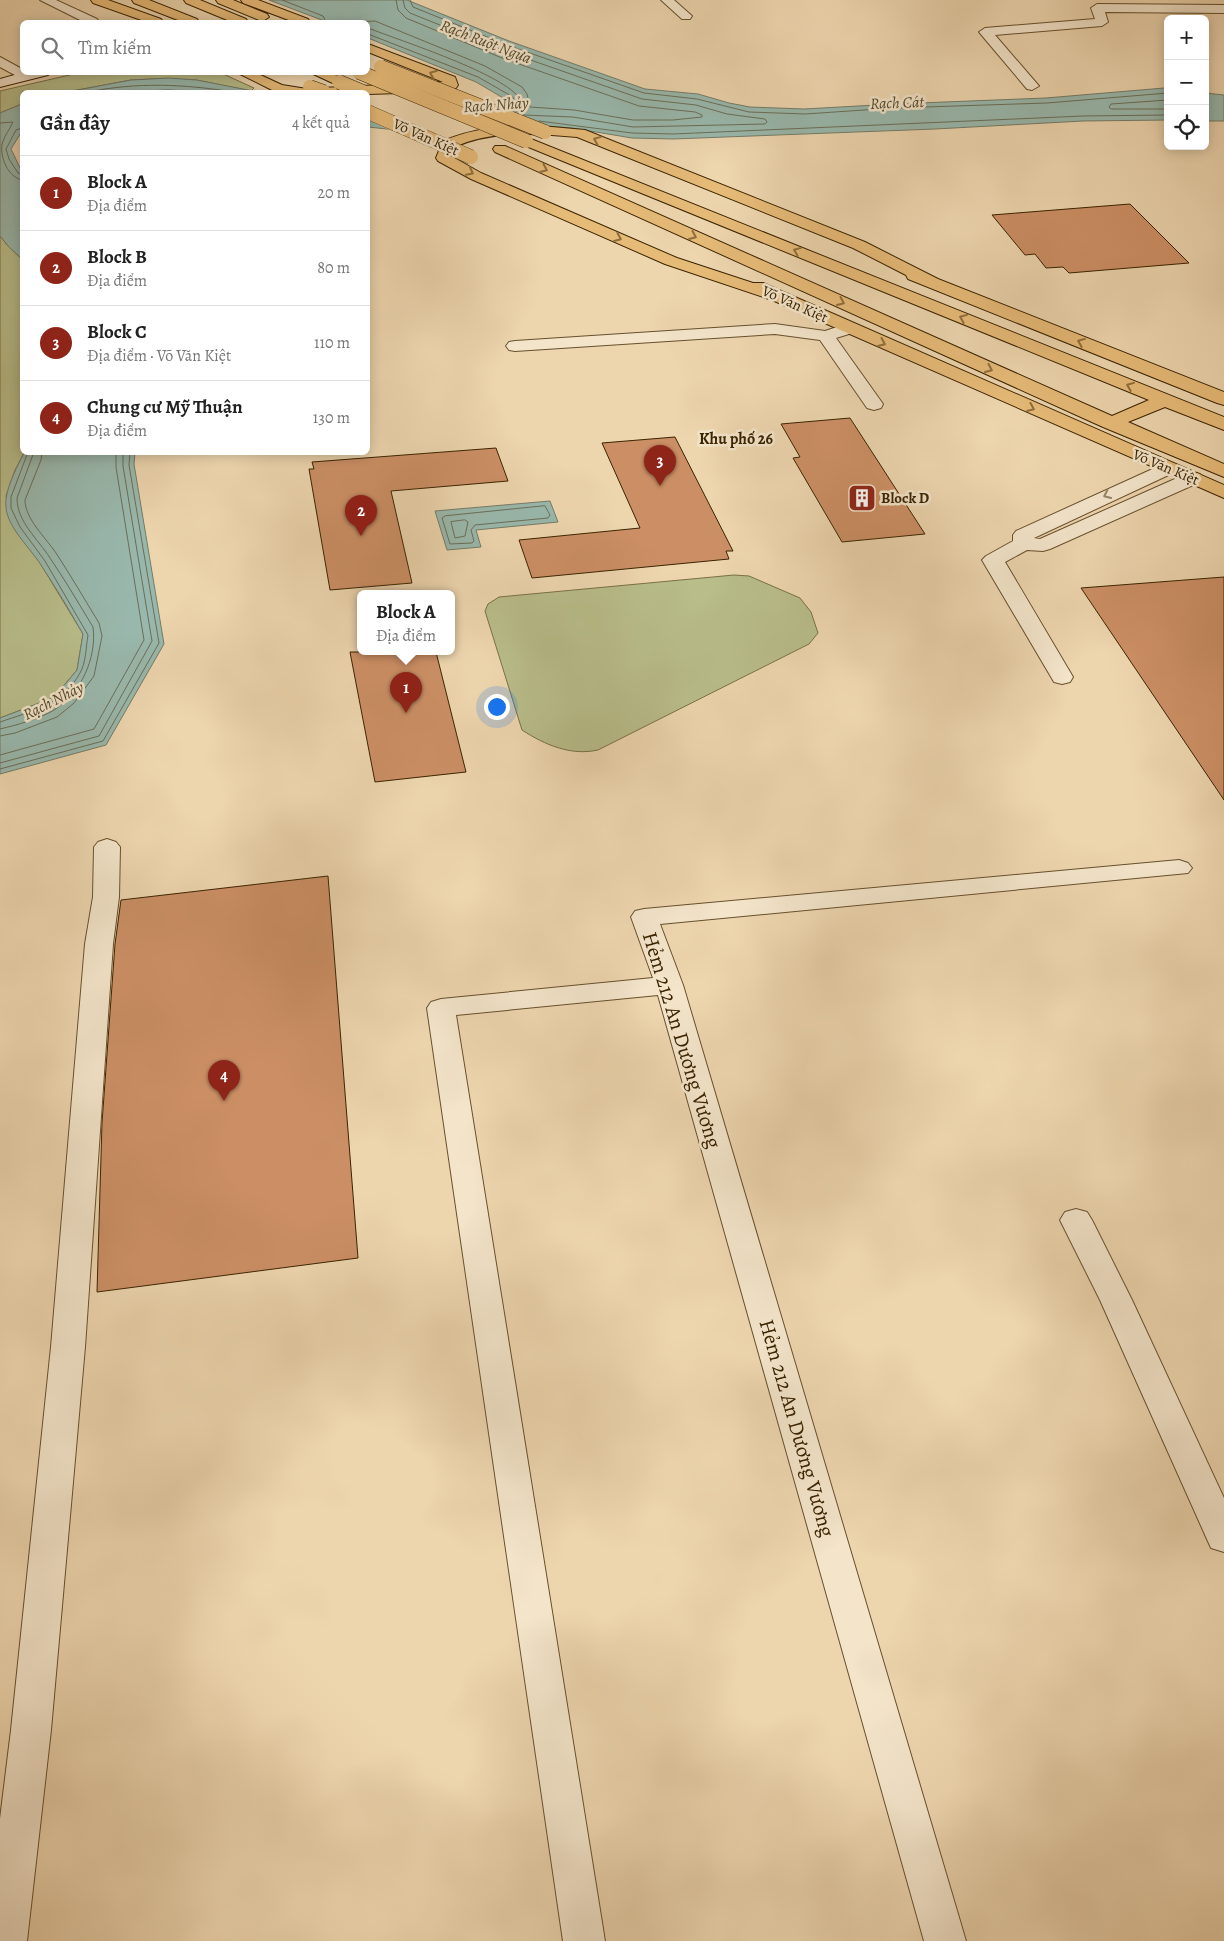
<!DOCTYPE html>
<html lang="vi">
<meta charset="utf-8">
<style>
:root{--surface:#fff;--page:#f2f2f2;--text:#222;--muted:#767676;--line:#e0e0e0;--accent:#8f2418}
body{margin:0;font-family:Alegreya,serif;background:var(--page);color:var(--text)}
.controls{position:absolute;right:15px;top:15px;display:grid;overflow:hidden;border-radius:8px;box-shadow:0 2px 12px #0003}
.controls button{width:45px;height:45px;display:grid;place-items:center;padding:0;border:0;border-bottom:1px solid var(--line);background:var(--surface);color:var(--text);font:25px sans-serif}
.you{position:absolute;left:496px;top:706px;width:18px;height:18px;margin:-12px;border:4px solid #fff;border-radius:50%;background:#1a73e8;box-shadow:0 0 0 8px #1a73e833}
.badge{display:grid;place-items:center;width:32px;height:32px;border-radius:50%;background:var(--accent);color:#fff;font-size:16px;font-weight:700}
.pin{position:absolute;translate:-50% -41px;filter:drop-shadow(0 1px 2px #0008)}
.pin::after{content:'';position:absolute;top:26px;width:18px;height:15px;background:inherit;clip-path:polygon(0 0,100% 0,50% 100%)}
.popup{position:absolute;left:357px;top:590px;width:98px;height:65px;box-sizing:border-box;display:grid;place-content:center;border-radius:8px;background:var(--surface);filter:drop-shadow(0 1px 4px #0005);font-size:16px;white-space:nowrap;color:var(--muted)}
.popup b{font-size:19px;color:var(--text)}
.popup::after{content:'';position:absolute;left:50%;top:100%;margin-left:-10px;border:10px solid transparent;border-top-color:var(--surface)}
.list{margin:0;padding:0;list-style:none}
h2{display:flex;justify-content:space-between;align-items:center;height:65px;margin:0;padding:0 20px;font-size:21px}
h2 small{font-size:16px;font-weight:400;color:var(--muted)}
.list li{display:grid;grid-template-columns:32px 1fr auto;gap:15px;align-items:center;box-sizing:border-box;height:75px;padding:0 20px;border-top:1px solid var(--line)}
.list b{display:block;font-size:19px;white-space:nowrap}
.list p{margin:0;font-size:16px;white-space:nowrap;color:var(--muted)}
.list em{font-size:16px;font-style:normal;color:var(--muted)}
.icon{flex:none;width:28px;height:28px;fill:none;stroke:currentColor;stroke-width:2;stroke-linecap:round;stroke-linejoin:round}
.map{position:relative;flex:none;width:1224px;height:1941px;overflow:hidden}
.search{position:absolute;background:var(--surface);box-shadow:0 2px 12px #0003;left:20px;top:20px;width:350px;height:55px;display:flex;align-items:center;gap:12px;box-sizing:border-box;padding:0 18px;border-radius:8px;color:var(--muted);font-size:19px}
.panel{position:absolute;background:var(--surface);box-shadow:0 2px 12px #0003;left:20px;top:90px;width:350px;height:365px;border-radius:8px}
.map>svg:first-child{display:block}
</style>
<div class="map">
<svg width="1224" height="1941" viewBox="0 0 1224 1941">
<rect width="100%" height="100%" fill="#edd5ae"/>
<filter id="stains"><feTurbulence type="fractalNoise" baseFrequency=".004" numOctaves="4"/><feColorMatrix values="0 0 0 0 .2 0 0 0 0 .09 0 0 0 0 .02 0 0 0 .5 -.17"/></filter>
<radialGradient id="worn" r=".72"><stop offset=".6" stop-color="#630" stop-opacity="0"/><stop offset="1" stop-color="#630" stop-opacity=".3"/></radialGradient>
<path fill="#b8bd8a" stroke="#797046" d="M78,73H221L254,88L251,91L196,80L154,79L131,80L67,92H22V104L0,113V91Z
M0,236L9,247L22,259L24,453L15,470L6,496L15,530L40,563L83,634L77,670L60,690L50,699L0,718Z
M734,575L749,576L800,598L811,612L818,633L809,644L598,750C571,756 545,745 522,730L485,611L488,604L499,597Z"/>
<path fill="#99b8ad" stroke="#737c68" d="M269,0H407L509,41L645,89L698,94L729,103L750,107L804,109L894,104L1046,98L1164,88L1168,89V120L1083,121L935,129L673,139L632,138L572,128L530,125L406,131L368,127V111L434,119L493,114L510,102L476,82L368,38V22H327Z
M169,78L197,80L258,92H67L131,80Z
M1205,93L1224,95V121H1205Z
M22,104V131L11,149L22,172V259L9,247L0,236V113Z
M24,453H135L134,464L164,644L106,745L0,774V718L50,699L60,690L77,670L83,634C70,611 56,588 41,565C31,549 7,527 6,507C4,491 17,467 24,453Z
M550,501L558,522L476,530L481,547L447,550L435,511Z"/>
<path fill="#edd5ae" d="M500,106L556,129L530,128L439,134L406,133L394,132L368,120V108L434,116H457L479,115L492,112Z"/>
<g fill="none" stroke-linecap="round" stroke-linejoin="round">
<path stroke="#6a6e57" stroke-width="1" d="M282,0L323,16L326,22
M403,0L405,8L410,13L505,51L642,99L696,105L727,114L765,119L767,122L765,124L633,127L573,117L523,115
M410,0L413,7L507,45L644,93L697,99L749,112L805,114L894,108L1047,103L1168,93
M359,22L375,21L485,66L522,87L527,94L530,107L574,110L633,120H673L702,117V115L695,112L639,106L502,58L406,18L398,10L396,0
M368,28C401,41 505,74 521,100L516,112
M368,34L478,77L513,97L514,104L509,109
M88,92C137,82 184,84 233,92
M122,92L168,90L201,92
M1168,100L1111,104L1109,107L1111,109H1168
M539,121L632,133L673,134L1083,116L1168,115
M0,123L13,122C10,129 4,136 2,144C0,158 8,177 22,180
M22,128L16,130L6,149L9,159L18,173L22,174
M545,506L550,515L548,518L475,525L471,530L474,541L472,543L450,544L442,518L445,516Z
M465,520L468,522L465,536L455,538L451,522Z
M0,722C32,711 62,705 80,673C86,663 86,646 88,635L45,561L20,527L11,508V497L28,452
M0,729C17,725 39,719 54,710C81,693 97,658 93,627C79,604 65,580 50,558C38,539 17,522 17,498L34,452
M0,736L15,733L57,717L74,703L94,676L102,636L99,623C85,600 71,576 56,553C46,538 25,519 25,500L41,460L42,452
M0,755L94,729L144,640L116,467V452
M0,763L99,736L152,641L123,466V452
M0,769L103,741L159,643L129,465L130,452"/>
</g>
<path fill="#cc8f65" stroke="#3a2301" d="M1130,204L1189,263L1069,273L1063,267L1046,268L1035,254L1025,255L992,215Z
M850,418L925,534L842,542L793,458L800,457L781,424Z
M675,437L733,551H726L729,559L532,578L519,540L640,528L602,443Z
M496,448L508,481L391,491L412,583L330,590L309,469H314L312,462Z
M1224,577V800L1081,588Z
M350,652H436L466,772L375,782Z
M328,876L358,1258L97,1292L102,1123L115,944L121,900Z"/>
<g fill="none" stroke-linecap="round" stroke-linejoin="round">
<defs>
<path id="street" d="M40,0H56L97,19L99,22H84Z
M661,0H674L692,16L690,19H682Z
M1097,4L1224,5V13L1105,12L1108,22L1102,26L995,35L1039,86L1032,90L1027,89L979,32L985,28L1095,19L1091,8Z
M0,57L22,69V72H28L31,76L24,80L0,67Z
M775,324L825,331L843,325L849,326L852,330L849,334L836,338L883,404L881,408L874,410L867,408L820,340L775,334L515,351L509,350L506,346L509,342L515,341Z
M1168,462L1175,464L1178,468L1175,472L1034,538L1040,539L1186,474L1193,472L1200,474L1203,478L1200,482L1050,549L1043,551L1027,550L1005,562L1073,677L1070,682L1062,684L1054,682L982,560L986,556L1013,541V535L1016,531Z
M107,839L116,842L120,847L119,897L113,944L85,1347L51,1730L27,1941H0V1819L11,1730L51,1347L85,944L93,897L94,847L98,842Z
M1179,860L1188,863L1192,868L1188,873L660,924L683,985L966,1941H924L658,995L456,1015L605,1941H563L427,1008L431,1002L441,999L653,978L631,917L635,911L644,909Z
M1076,1209L1087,1212L1092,1220L1132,1300L1224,1498V1552L1211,1548L1206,1537L1100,1300L1060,1220L1065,1212Z"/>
<path id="secondary" d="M25,72H49L48,75L0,87V79Z"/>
<path id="primary" d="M91,0H108L161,19L163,22H147L93,3Z
M216,0H233L267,14L269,17L263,21L259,20L218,3Z
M241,0H258L308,19L310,22H294L243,3Z
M368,44L455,77L458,85L456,88L433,92L368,94V92H315L316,89L321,88L443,82L368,52Z
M236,72H254L282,85L307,89L309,92L274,91Z
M530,125L585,130L865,242L938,279L1224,392V405L1217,403L908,279L906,275L853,248L577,137C536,133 493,130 454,147L451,156L481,173L677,258L753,283H763L1224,485V498L772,300L665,264L471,179L438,161L436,158L443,141C471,129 500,126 530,125Z"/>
<path id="highway" d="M132,0H149L197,19L199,22H183L134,3Z
M184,0H200L246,19L248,22H232L186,3Z
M309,72C321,72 337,72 346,82L339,86Z
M526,137L1224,417V430L1165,407L1128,422L1224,464V477L1103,427L495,152L493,149L495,146H505L1112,416L1149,400L521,144L519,141L521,138Z"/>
</defs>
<use href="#street" stroke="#67502c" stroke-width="2"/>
<use href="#secondary" stroke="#3a2301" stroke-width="2"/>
<use href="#primary" stroke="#3a2301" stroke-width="2"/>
<use href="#highway" stroke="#3a2301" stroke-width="2"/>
<use href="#street" fill="#f3e4ca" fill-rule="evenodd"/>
<use href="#secondary" fill="#f3e4ca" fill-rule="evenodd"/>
<use href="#primary" fill="#e6ba77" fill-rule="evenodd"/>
<use href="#highway" fill="#e6ba77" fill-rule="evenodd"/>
<defs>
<path id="primary-bridge" d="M381,67L545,132
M310,87L324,92
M368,112L471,157"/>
<path id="highway-bridge" d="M359,72L526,141
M339,82L363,92"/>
</defs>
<use href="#primary-bridge" stroke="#3a2301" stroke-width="15" stroke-linecap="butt"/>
<use href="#highway-bridge" stroke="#3a2301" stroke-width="15" stroke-linecap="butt"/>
<use href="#primary-bridge" stroke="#e6ba77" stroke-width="14"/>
<use href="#highway-bridge" stroke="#e6ba77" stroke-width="14"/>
</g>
<defs><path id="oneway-chevron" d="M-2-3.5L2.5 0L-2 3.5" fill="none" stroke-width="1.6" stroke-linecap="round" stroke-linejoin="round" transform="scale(1.25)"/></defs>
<g stroke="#906e3c">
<use href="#oneway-chevron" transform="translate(433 74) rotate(-158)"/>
<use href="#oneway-chevron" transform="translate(597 140) rotate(-158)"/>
<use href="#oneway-chevron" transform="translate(544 169) rotate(24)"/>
<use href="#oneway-chevron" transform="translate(470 172) rotate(28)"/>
<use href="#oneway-chevron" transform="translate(693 236) rotate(24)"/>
<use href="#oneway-chevron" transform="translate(618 238) rotate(23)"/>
<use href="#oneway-chevron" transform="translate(797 251) rotate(-158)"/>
<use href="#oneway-chevron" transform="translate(841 302) rotate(24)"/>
<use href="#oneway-chevron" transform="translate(963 318) rotate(-158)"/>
<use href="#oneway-chevron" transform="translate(1081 342) rotate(-158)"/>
<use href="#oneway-chevron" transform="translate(882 343) rotate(24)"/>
<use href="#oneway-chevron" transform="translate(989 369) rotate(24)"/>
<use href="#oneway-chevron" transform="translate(1130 386) rotate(-158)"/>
<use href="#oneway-chevron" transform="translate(1031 408) rotate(24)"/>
</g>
<use stroke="#968466" href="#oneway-chevron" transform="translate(1107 495) rotate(155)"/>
<defs>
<symbol id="building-square" viewBox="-11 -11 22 22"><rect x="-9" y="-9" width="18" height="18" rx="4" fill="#8f2418" stroke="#f3e4ca"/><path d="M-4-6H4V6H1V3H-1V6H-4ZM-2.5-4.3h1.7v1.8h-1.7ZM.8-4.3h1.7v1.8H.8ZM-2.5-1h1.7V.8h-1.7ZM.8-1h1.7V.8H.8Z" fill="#fff"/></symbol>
</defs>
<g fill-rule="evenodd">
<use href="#building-square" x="846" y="482" width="32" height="32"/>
</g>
<g text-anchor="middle" stroke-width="5" stroke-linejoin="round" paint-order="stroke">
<g font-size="15" fill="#3a2301" stroke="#f3e4ca">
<text transform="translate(426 137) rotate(24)" y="5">Võ Văn Kiệt</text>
<text transform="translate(795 304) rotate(24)" y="5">Võ Văn Kiệt</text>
<text transform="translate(1166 467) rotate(23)" y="5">Võ Văn Kiệt</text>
</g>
<g font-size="15" font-weight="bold" fill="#3a2301" stroke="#f3e4ca" text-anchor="start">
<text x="881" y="503">Block D</text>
</g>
<g font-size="16" font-style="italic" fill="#52482c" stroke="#f3e4ca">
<text transform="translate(486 41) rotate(21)" y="6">Rạch Ruột Ngựa</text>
<text transform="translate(897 102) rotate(-2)" y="6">Rạch Cát</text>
<text transform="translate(496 104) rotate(-4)" y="6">Rạch Nhảy</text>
<text transform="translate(53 700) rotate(-27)" y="6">Rạch Nhảy</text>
</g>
<g font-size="16" font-weight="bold" fill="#3a2301" stroke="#f3e4ca">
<text x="736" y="444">Khu phố 26</text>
</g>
<g font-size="21" fill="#3a2301" stroke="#f3e4ca">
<text transform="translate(682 1040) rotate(73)" y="7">Hẻm 212 An Dương Vương</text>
<text transform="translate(797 1428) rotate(74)" y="7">Hẻm 212 An Dương Vương</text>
</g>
</g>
<rect width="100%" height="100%" filter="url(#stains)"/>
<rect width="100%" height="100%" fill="url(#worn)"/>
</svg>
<div class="controls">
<button>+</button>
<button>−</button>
<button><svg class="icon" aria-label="locate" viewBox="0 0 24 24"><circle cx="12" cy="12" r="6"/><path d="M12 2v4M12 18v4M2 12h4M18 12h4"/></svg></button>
</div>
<div class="you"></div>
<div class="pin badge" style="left:406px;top:713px">1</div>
<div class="popup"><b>Block A</b>Địa điểm</div>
<div class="pin badge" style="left:361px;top:536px">2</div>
<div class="pin badge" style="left:660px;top:486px">3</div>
<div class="pin badge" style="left:224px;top:1101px">4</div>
<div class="search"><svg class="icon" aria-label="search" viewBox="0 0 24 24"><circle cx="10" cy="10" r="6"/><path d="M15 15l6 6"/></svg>Tìm kiếm</div>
<section class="panel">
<h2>Gần đây<small>4 kết quả</small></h2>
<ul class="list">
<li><span class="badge">1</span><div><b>Block A</b><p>Địa điểm</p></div><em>20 m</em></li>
<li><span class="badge">2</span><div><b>Block B</b><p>Địa điểm</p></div><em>80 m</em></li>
<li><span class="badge">3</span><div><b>Block C</b><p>Địa điểm · Võ Văn Kiệt</p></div><em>110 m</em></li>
<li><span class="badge">4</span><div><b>Chung cư Mỹ Thuận</b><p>Địa điểm</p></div><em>130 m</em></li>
</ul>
</section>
</div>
